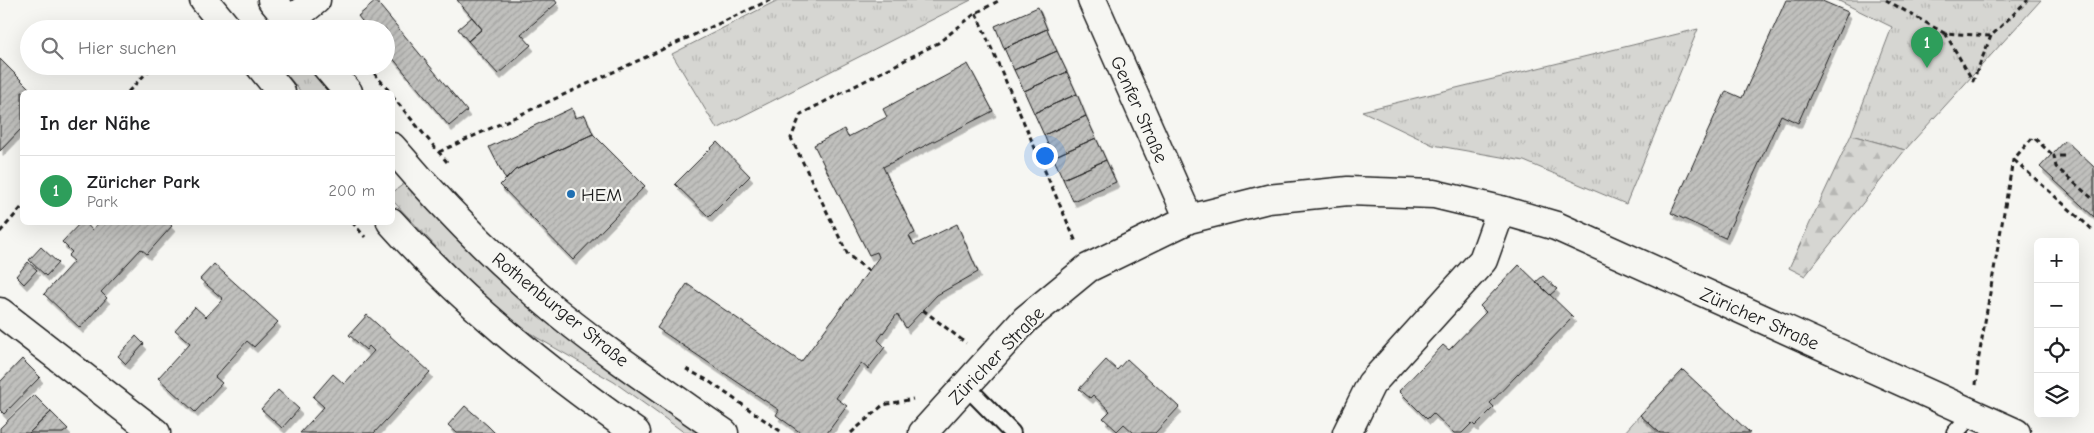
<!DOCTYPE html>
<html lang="de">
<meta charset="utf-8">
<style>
:root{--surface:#fff;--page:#f6f6f6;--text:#202124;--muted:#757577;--line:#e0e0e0;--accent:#b45309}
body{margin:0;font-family:"Comic Neue",sans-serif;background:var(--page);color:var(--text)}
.controls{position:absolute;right:15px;bottom:15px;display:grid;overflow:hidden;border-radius:8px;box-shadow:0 5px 20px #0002}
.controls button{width:45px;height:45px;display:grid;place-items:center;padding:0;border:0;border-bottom:1px solid var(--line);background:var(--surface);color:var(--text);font:25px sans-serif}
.you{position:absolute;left:1044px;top:155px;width:18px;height:18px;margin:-12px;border:4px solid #fff;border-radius:50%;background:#1a73e8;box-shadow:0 0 0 8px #1a73e833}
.badge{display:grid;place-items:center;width:32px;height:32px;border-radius:50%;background:var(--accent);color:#fff;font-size:16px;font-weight:700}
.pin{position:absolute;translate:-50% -41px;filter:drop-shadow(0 1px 2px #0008)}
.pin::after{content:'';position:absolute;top:26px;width:18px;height:15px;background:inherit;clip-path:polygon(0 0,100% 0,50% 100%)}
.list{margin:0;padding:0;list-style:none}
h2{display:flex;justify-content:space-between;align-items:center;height:65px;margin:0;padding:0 20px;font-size:21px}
h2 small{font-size:16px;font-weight:400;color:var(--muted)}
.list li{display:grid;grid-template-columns:32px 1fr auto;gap:15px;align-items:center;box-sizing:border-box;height:70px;padding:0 20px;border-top:1px solid var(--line)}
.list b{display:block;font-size:19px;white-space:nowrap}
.list p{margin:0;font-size:16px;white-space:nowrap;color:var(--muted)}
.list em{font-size:16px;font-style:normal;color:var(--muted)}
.icon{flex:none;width:28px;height:28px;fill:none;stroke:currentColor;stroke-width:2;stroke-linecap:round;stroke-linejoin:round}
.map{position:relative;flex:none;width:2094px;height:433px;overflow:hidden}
.search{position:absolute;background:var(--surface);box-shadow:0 5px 20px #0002;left:20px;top:20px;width:375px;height:55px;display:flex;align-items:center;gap:12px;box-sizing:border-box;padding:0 18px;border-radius:28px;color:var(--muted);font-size:19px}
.panel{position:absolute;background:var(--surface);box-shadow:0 5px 20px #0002;left:20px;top:90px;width:375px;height:135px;border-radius:8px}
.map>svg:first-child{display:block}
</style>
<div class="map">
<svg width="2094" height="433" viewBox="0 0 2094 433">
<defs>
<pattern id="grass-tufts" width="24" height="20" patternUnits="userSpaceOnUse" patternTransform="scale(1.25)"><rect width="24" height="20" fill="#d6d6d2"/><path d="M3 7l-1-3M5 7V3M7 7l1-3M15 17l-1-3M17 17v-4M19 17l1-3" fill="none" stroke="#b7b7b4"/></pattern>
<pattern id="forest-firs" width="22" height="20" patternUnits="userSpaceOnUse" patternTransform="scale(1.25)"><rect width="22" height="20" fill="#d6d6d2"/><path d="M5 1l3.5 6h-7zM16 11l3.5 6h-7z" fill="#b7b7b4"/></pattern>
<pattern id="building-hatch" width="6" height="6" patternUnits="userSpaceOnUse" patternTransform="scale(1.25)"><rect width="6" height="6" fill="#c0c0bd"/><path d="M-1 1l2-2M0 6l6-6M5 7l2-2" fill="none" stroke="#a4a4a2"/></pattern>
<filter id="shadow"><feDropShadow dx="3" dy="5.5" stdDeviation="0" flood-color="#0004"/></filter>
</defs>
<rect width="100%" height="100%" fill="#f6f6f2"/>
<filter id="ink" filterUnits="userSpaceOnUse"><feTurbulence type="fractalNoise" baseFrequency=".02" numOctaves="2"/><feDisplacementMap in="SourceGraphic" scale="10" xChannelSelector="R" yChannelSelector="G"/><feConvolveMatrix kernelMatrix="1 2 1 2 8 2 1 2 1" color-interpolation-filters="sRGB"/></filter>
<g filter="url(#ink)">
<path fill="url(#grass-tufts)" stroke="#797977" d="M778,0H971L717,129L672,54Z
M1837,0H2041L1905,150L1851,135L1892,27Z
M1698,29L1626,204L1524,161L1433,145L1362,111Z
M280,66H308L330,92H301Z
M405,183L451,233L540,316L701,433H685L614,382L536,337L512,320L469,282L393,201L392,193Z
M1640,415L1660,433H1624Z"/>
<path fill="url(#forest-firs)" stroke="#797977" d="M1851,135L1905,150L1805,276L1789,268Z"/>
<path fill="url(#building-hatch)" stroke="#1c1c1c" filter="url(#shadow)" d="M457,0H555L557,3L521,34L531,45L498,74L468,41L482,29Z
M1786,0H1820L1848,12L1798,123L1781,115L1725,238L1671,213L1726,91L1742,98Z
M376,1L467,111L449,126L386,50V29H368L358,16Z
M1038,7L1047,29L1004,48L995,26Z
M472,17L482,29L468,41L458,29Z
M1047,29L1057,51L1014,70L1004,48Z
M1057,51L1067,72L1024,91L1014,70Z
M0,59L33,92H22V128L0,151Z
M968,64L993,111L883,167L915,233L909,236L914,245L957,224L978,272L937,295L906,328L897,314L878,340L885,347L868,369L861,363L836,398L847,406L827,433H801L776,415L779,410L657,328L687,284L801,362L879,257L877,252L869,255L814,145L844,129L848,137L887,117L883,109Z
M1067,72L1077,94L1034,113L1024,91Z
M1077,94L1086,116L1044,135L1034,113Z
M572,108L575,118L585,115L593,134L515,170L506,180L489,147Z
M1086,116L1096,138L1053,157L1044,135Z
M593,134L645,186L573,260L500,185L515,170Z
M1096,138L1106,160L1063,179L1053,157Z
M2065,140L2094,167V217L2040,167Z
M717,142L750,176L709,217L675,184Z
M1106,160L1116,182L1073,201L1063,179Z
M81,222H85L92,230L99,222H168L172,226L147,254L141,249L101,292L107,298L80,328L44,294L74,261L68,256L72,252L62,242Z
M41,247L58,263L46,276L29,260Z
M28,262L37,270L24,284L16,276Z
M214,264L278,322L254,347L247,341L215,377L222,383L195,412L158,378L190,343L175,330L195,307L206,317L223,299L200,279Z
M1519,265L1573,317L1490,403L1494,407L1475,426L1472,423L1462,433H1454L1433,413L1427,419L1399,391L1443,345L1449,350L1486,312L1480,306Z
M1543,276L1557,289L1550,295L1536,282Z
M367,315L430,372L374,433H300L324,407L313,397L333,374L344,384L374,351L369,346L366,350L349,335Z
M136,336L144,344L126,364L118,356Z
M22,359L40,377L4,414L0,410V382Z
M1127,359L1179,407L1155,433H1134L1124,424L1117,431L1103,418L1110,411L1093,395L1090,398L1079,389L1106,360L1117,370Z
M1683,370L1750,433H1660L1640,415Z
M278,390L299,409L282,428L261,409Z
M34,395L51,412L29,433H0V428Z
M465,406L488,426L495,433H457L448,425Z
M51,412L68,429L63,433H29Z"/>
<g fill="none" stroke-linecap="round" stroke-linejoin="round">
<defs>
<path id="service" d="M966,386L1012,433
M1955,433L1973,413"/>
<path id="minor" d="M1092,0L1189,219
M290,21L316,0
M0,312L156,433
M923,433L1026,319L1088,268L1189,219L1268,199L1348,191L1434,194L1501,210L1556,226L2016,433
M1347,433L1371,384L1483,260L1501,210"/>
<path id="secondary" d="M204,0L228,29
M272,0L296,29
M260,66L281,92
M326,66L348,92
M392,147C437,200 486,250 538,296C596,346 661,389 724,433
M391,222C464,304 547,370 636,433"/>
</defs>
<use href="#service" stroke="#1c1c1c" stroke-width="20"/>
<use href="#minor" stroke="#1c1c1c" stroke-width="31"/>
<use href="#secondary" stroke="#1c1c1c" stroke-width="31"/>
<path stroke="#1c1c1c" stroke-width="3" stroke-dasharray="5 4" stroke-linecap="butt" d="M1886,0L1944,33L1991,36L2028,0
M976,13L1076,242
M1945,33L1973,81L1991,36
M368,66L390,92
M128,92L153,66
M392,96L447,162
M439,152L770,0
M2064,156H2054L2056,167L2094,200
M2014,160L2094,231
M352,222L365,237
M0,232L22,207
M869,271L848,255L791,138L801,114L938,43L976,13L1000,0
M923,310L966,343
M686,369L707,380L783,433
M1976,385L1978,362L2013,160L2033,137L2054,156
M851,433L883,405L913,399"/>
<use href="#service" stroke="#f6f6f2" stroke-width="16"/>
<use href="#minor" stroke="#f6f6f2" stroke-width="28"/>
<use href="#secondary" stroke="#f6f6f2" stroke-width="28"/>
</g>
</g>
<circle fill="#1f6fb2" stroke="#f6f6f2" stroke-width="2" cx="571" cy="194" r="5"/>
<g text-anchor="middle" stroke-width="4.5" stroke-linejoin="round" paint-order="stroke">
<g font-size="19" fill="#1c1c1c" stroke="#f6f6f2">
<text transform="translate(1140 109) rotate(66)" y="7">Genfer Straße</text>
<text transform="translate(561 309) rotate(39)" y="7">Rothenburger Straße</text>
<text transform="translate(1760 318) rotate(24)" y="7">Züricher Straße</text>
<text transform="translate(996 355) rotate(-46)" y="7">Züricher Straße</text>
</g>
<g font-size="19" fill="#1c1c1c" stroke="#f6f6f2" text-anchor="start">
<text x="581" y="201">HEM</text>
</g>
</g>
</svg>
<div class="controls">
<button>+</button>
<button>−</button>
<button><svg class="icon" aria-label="locate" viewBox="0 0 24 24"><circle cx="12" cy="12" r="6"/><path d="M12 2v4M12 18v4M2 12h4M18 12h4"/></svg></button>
<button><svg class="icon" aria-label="layers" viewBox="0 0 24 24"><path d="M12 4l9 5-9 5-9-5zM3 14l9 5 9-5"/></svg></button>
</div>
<div class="you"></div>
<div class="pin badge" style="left:1927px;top:68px;background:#2e9e5b">1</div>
<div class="search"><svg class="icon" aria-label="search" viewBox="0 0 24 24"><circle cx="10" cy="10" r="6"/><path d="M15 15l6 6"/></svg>Hier suchen</div>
<section class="panel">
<h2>In der Nähe<small></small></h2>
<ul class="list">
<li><span class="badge" style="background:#2e9e5b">1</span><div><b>Züricher Park</b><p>Park</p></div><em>200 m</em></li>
</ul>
</section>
</div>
